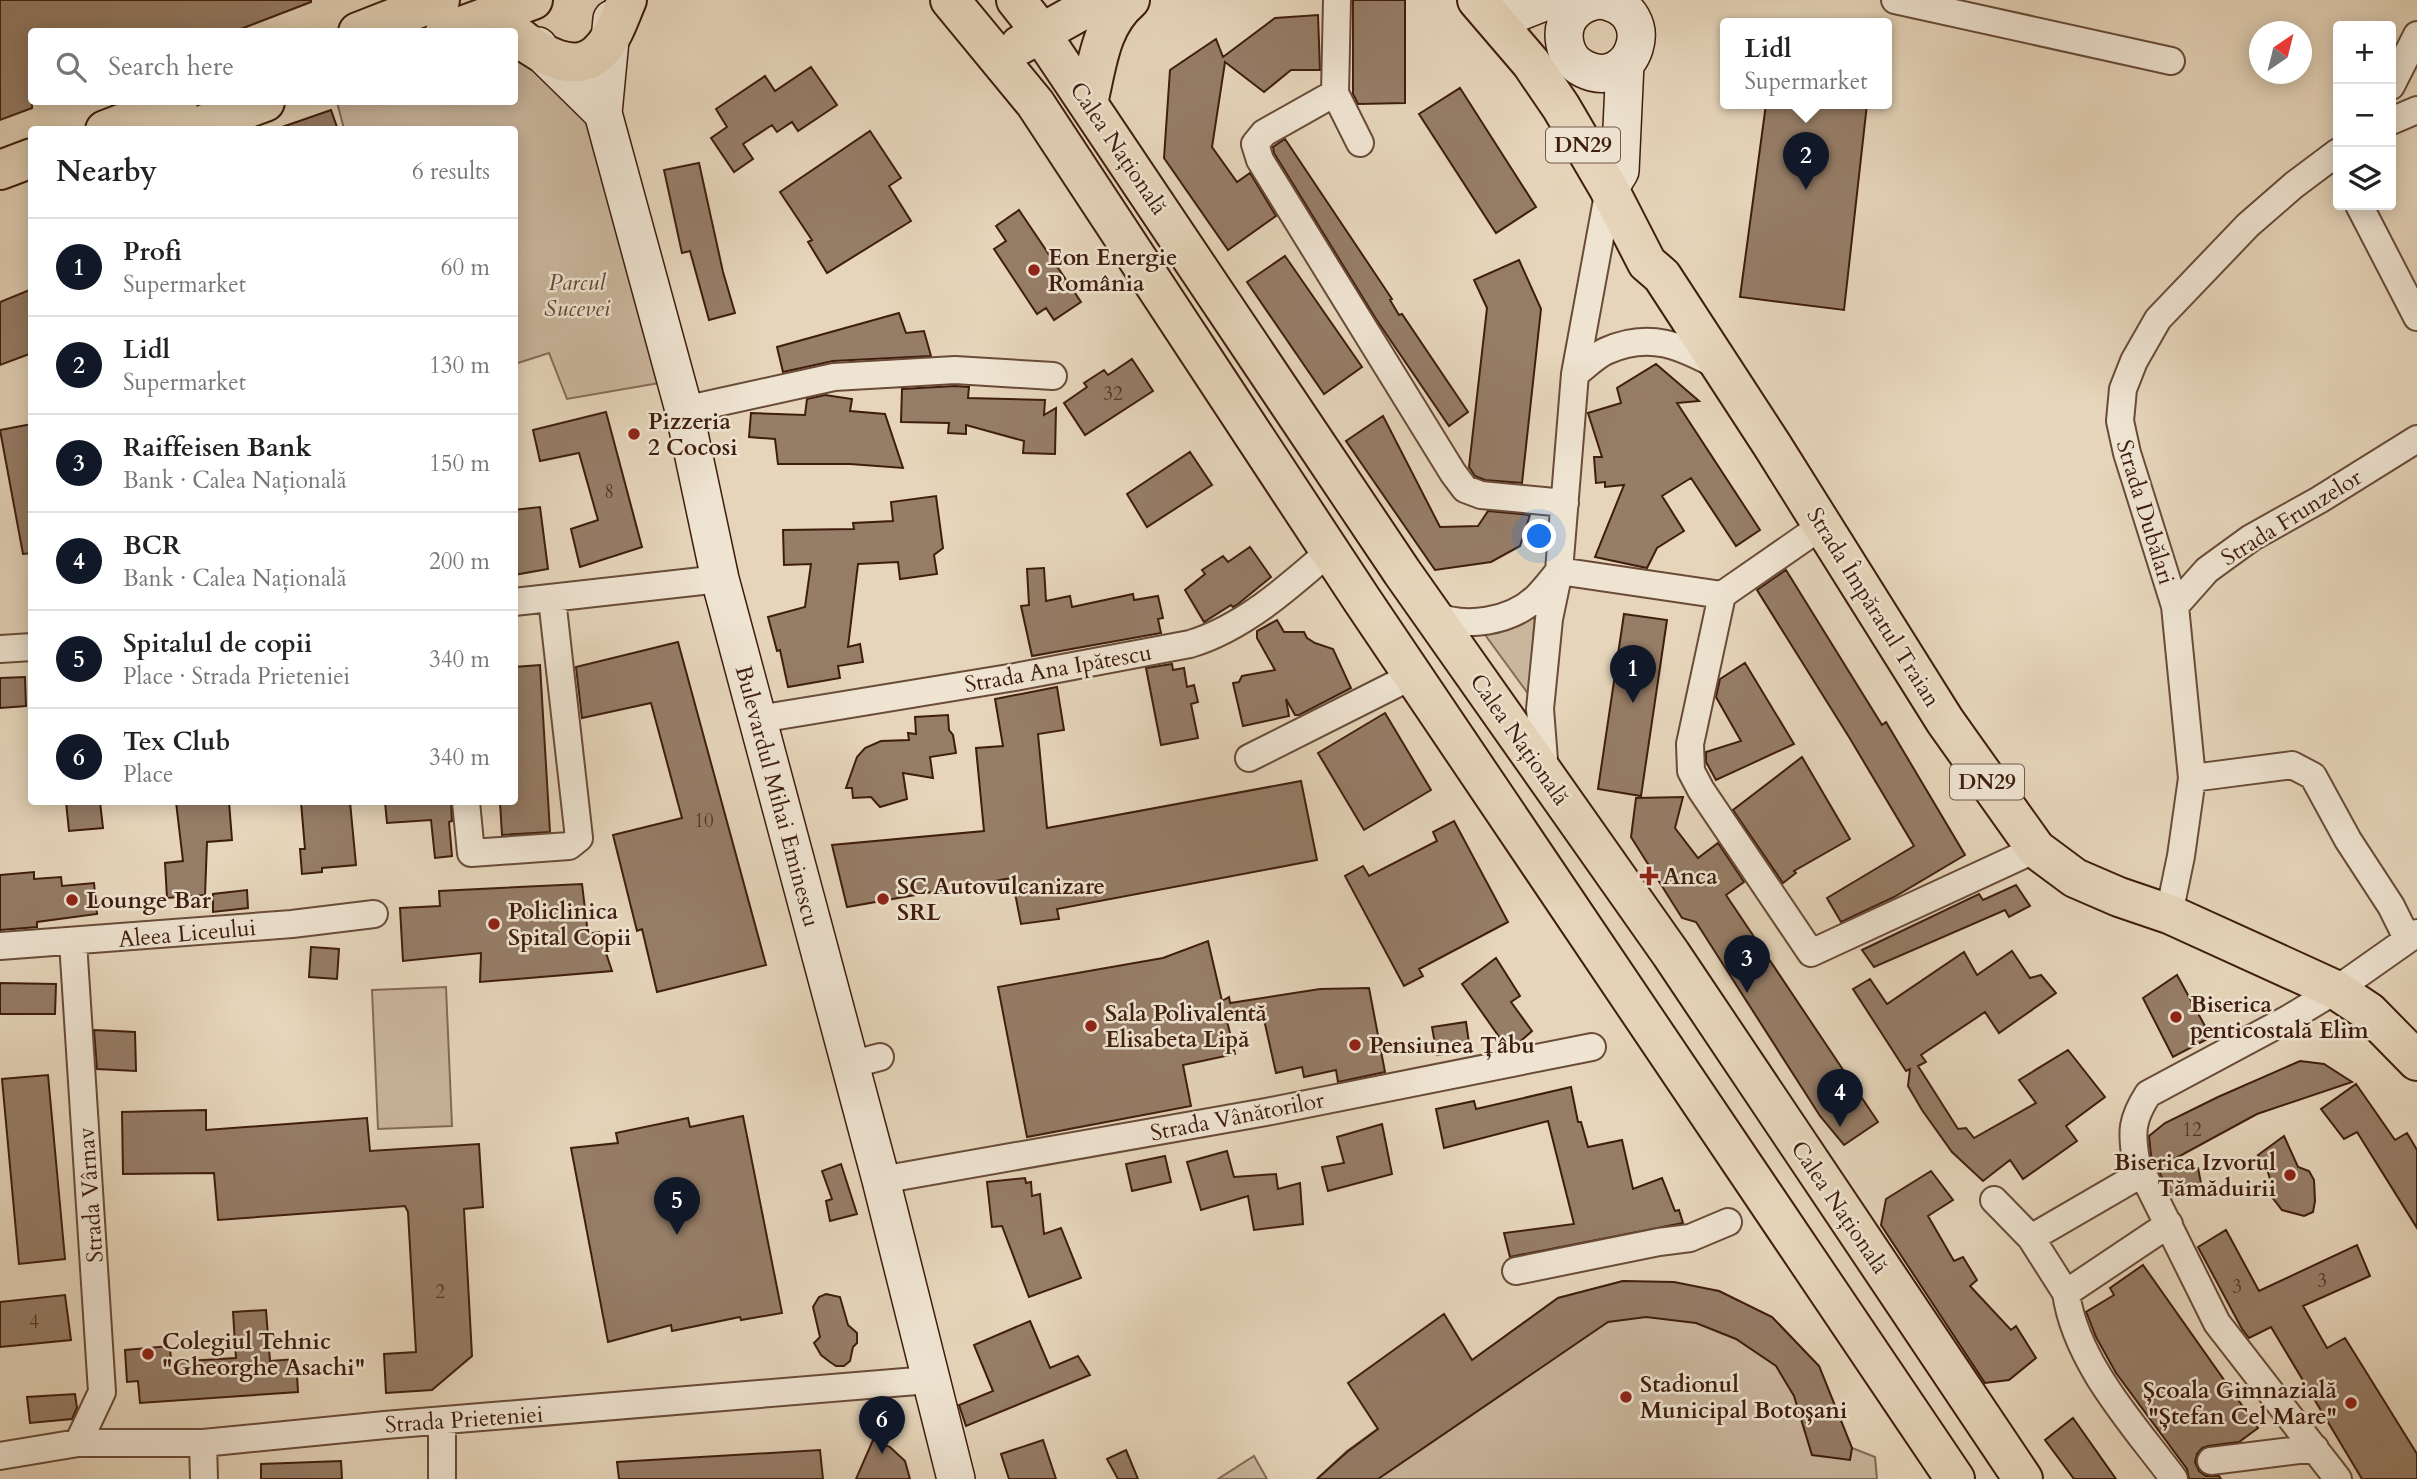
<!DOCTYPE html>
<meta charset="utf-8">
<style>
:root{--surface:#fff;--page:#f2f2f2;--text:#222;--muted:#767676;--line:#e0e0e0;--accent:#111827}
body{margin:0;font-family:Cardo,serif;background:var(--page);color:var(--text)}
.controls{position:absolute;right:21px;top:21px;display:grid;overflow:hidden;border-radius:7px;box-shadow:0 4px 18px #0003}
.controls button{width:63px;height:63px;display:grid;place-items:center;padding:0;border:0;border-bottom:2px solid var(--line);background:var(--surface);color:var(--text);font:35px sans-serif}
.compass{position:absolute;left:2249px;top:21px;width:63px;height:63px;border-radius:50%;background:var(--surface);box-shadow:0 4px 18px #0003;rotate:35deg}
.you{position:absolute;left:1540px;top:537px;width:24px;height:24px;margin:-18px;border:5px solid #fff;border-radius:50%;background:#1a73e8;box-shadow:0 0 0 10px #1a73e833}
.badge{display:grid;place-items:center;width:46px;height:46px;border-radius:50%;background:var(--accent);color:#fff;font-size:23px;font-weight:700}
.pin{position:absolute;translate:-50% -58px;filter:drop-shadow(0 2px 4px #0008)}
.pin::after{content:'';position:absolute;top:37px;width:24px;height:21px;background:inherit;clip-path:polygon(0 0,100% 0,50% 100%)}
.popup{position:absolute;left:1720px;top:18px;width:172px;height:91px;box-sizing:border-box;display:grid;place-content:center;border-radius:7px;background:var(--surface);filter:drop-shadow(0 2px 5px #0005);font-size:23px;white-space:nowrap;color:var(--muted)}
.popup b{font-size:26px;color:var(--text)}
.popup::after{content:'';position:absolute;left:50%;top:100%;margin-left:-14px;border:14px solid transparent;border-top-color:var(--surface)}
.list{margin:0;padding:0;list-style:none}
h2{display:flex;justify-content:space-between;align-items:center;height:91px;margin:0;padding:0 28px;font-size:30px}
h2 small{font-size:23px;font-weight:400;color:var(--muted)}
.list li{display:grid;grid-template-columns:46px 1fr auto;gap:21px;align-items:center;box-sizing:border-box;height:98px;padding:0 28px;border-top:2px solid var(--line)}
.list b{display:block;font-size:26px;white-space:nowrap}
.list p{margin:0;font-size:23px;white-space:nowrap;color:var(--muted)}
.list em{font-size:23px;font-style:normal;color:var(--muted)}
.icon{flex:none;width:38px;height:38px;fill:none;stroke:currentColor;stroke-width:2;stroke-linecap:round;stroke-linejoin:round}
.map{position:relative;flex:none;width:2417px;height:1479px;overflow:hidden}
.search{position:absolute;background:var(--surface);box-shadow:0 4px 18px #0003;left:28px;top:28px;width:490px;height:77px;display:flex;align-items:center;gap:18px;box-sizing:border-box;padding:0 24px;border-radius:7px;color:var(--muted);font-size:26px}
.panel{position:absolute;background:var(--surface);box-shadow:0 4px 18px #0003;left:28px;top:126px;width:490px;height:679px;border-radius:7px}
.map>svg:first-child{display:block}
</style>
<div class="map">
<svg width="2417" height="1479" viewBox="0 0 2417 1479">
<rect width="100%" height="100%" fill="#e6d5ba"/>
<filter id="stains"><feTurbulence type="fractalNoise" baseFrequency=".00286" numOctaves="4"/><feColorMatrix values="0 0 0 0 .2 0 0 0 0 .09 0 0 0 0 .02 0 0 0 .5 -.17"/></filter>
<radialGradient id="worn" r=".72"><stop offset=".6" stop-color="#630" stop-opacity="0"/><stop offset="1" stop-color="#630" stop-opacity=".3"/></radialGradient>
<path fill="#cab69d" stroke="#846a55" stroke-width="2" d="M515,48L582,103L671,381L567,399L549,353L515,364L514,130L344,129L337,102H514Z
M1535,614L1529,695L1483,632Z
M446,987L452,1126L378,1129L372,990Z
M1623,1281L1719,1291L1772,1317L1819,1366L1852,1448L1875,1457L1877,1479H1317L1347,1451L1558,1298Z
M1254,1456L1267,1479H1218Z"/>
<path fill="#967d67" stroke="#3f1d0d" stroke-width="2" d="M0,0H311V2L233,32H32V108L0,120Z
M1353,0H1405V103L1358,104L1353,94Z
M1318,15L1320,70H1291L1264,92L1225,62L1212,147L1237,182L1250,173L1276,216L1228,250L1164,158L1170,70L1216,39L1223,57L1275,18Z
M811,67L837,105L798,131L792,122L777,132L772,125L743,144L753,159L734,172L711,138L727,127L716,109L765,76L775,91Z
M1460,88L1536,207L1496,233L1419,114Z
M1766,104H1867L1844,310L1740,297Z
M331,110L338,130H282V127Z
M870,131L901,178L889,186L911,221L827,273L808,242L812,240L780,192Z
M1285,139L1392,299L1390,300L1399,315L1402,314L1468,412L1449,426L1376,319L1274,153L1273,147Z
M699,163L723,272L735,313L709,320L690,251L682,253L664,170Z
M1019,210L1081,302L1054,320L1046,308L1037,314L994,249L1006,241L996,226Z
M1285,256L1362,367L1324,394L1247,282Z
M1519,260L1541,309L1522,483L1485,480L1475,476L1469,467L1487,308L1474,280Z
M32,289V353L0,365V302Z
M899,313L906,333L924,331L931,356L833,361L783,372L777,347Z
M1132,359L1153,391L1085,435L1064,403L1087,387L1084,383L1104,370L1108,375Z
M1656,364L1699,401L1677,403L1760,530L1736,546L1691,478L1662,496L1684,531L1657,548L1647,568L1595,557L1624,485L1605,487V482L1596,483L1594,457H1602L1588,413L1621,403L1617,388Z
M955,386L969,387L968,398L1045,400L1044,415L1056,408L1055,454L1023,453L1024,441L966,425V434L948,433L949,423L901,422L902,389Z
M825,395L852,399L850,411L885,414L903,468L850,464H778L775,439L749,437L751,413L805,415L807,399Z
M606,412L642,547L580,567L571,529L598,520L579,453L540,461L533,430Z
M1383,416L1440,527L1478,526L1488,511L1530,515L1520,546L1491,562L1435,570L1346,441Z
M32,424V553L23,554L0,430Z
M1190,452L1212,485L1147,527L1127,494Z
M936,496L943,548L934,555L937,574L900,579L898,562L858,564L848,647L860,644L863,662L838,666L840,678L788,687L780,650L777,651L768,617L805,607L811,564L784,565L783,530L854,529L853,523L893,521L891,502Z
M540,507L548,569L514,575V510Z
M1250,547L1271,577L1238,604L1233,607L1231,605L1204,622L1185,590L1205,574L1202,570L1223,556L1228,562Z
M1044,568L1046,601L1070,596L1072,607L1133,594L1134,600L1158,596L1163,618L1158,619L1161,633L1032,656L1021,606L1029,605L1027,569Z
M1786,570L1882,725L1886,722L1965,855L1894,897L1841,922L1827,898L1914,846L1849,737L1757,590Z
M1624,614L1667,620L1641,796L1598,789Z
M1277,620L1284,632H1304L1307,638L1315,643L1333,649L1351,688L1299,715H1295L1286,699L1289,716L1243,726L1233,683L1239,682L1242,676L1275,670L1257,638V631Z
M678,642L766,965L657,992L642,929L637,931L613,835L682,818L651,703L582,718L576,667Z
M1745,663L1794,744L1716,780L1706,762V752L1741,741L1716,697L1720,679Z
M1172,664L1173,670L1184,668L1187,687L1194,685L1198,702L1191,704L1198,738L1161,745L1146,668Z
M540,665L550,832L502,835L500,802H514V667Z
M25,677L26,706L0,708V678Z
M1057,687L1064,730L1038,734L1047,828L1301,781L1317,860L1057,909L1059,919L1021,924L1012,878L847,907L832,845L984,831L976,748L1003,746L995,699Z
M1385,713L1431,790L1364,830L1318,753Z
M948,715L949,730L953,735L956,753L930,757L933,778L903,773L907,799L880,807L871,797L853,798L852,788H846L857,757L865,748L881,741L909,740L908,733L916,734L915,717Z
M1802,757L1850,839L1794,871L1796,873L1783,883L1733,810Z
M1683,797L1675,828L1698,858L1718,843L1744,882L1726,895L1878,1122L1844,1145L1820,1116L1696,922L1682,918L1631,837L1636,798Z
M66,802H100L103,828L69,831Z
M176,802H229L232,840L207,842L205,895L167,898L165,863L183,861Z
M301,802H350L356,865L322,868V872L302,874L300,849H305Z
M385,802H451L452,821L449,822L452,856L435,858L431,820L387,823Z
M1454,821L1508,922L1419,969L1423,976L1404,986L1345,876L1363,866L1369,876L1437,841L1433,832Z
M34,872V879L61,877L62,886L94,883L97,914L37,922V927L0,930V875Z
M582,884L588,934L599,932L612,971L480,982L481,953L403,961L400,908L440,906L439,891Z
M2016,885L2030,906L2009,917L2005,910L1874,967L1862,950L1979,894L1983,900Z
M247,890L248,908L213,912V894Z
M1208,941L1222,1001L1229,997L1230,1003L1320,989L1369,988L1385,1072L1338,1082L1336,1070L1304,1077L1302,1067L1276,1073L1263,1015L1227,1021L1235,1054L1183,1065L1191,1106L1027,1137L998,987L1163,958Z
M311,947L339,949L337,979L309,977Z
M2012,951L2030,978L2041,975L2056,993L1999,1033L1985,1012L1921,1055L1926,1062L1918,1066L1958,1129L1966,1128L1974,1138L2036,1103L2019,1080L2068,1050L2105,1097L2066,1126L2077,1141L2023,1179L2010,1160L1983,1181L1952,1152L1922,1110L1908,1086L1910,1069L1906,1071L1853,989L1870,979L1887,1004L1964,952L1977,975Z
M1496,958L1520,996L1511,1002L1532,1031L1514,1047L1507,1048L1462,984Z
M2177,975L2211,1037L2173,1057L2143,998Z
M0,983L56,984L55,1014H0Z
M1466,1022L1470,1050L1437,1055L1432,1027Z
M94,1030L135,1032L136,1071L97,1069Z
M2300,1061L2324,1064L2352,1082L2257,1114L2176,1158L2198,1168L2201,1183L2171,1196L2151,1155L2149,1136L2165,1123L2218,1097Z
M48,1075L65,1259L19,1264L2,1079Z
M2356,1084L2395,1140L2407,1133L2417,1150V1228L2357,1132L2344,1139L2321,1109Z
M1571,1087L1578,1122H1581L1588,1147L1622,1140L1633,1189L1662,1178L1675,1211L1679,1210L1683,1223L1510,1257L1504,1233L1574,1224L1548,1121L1444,1148L1436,1109L1474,1101L1476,1109Z
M206,1110V1130L367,1118L370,1151L479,1144L483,1207L464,1209L472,1356L432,1390L386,1393L384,1354L416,1352L408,1212L405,1206L218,1220L214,1173L123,1174L122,1112Z
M743,1116L782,1313L741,1320L740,1317L672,1331L671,1325L608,1342L571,1148L618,1143L616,1133L688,1118L690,1127Z
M1382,1124L1392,1174L1328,1191L1322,1167L1344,1163L1337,1137Z
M2284,1136L2298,1167L2309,1171L2314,1180L2315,1201L2313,1212L2304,1216L2282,1210L2272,1197L2270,1179L2265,1162L2258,1155Z
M1227,1151L1234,1177L1276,1174L1278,1189L1300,1183L1303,1224L1254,1230L1248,1196L1201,1210L1187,1162Z
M1165,1156L1171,1182L1132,1191L1126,1164Z
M841,1164L857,1214L830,1221L826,1201L832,1199L822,1171Z
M1931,1171L1953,1200L1928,1216L1954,1261L1963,1257L1977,1280L1970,1286L2011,1330L2016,1326L2036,1358L2009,1380L1985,1383L1881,1225L1886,1199Z
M1025,1178L1026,1183L1031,1182L1032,1196L1040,1194L1044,1234L1061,1228L1081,1278L1029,1297L1002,1226L992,1227L987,1182Z
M2226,1230L2259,1291L2357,1245L2370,1276L2303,1306L2327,1348L2345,1338L2417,1454V1479H2362L2271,1327L2249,1338L2242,1329L2198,1247Z
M2143,1265L2258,1428L2239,1442L2208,1446L2202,1448L2197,1454L2195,1462L2199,1471L2206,1476H2219L2221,1479H2189L2187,1469L2116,1373L2096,1337L2087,1314L2086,1312L2114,1295L2110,1288Z
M1623,1281L1674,1282L1719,1291L1772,1317L1819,1366L1852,1448L1850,1460L1812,1455L1794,1396L1776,1366L1736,1339L1696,1323L1646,1317L1608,1322L1378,1479H1317L1347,1452L1378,1429L1348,1383L1444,1314L1472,1360L1558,1298Z
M826,1294L840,1297L848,1325L857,1333V1343L853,1347L850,1361L844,1366H836L830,1362L821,1355L814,1343L820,1337L813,1307L819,1297Z
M65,1295L71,1340L0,1347V1302Z
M266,1310L270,1361L296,1359L298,1392L140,1403L138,1381L127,1382L125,1350L170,1346L171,1362L236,1358L233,1312Z
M1030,1321L1050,1368L1078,1356L1090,1375L966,1426L959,1405L993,1391L974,1345Z
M75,1394L77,1408L72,1419L30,1423L27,1397Z
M2073,1418L2116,1479H2074L2045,1440Z
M873,1440L890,1447L905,1461L910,1479H856Z
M1043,1440L1056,1479H1009L1001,1454Z
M820,1450L823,1479H619L617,1462Z
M1126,1450L1138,1479H1118L1107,1459Z
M341,1461L342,1479H261V1464Z"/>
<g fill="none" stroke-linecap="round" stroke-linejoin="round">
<defs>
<path id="street" d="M1337,0L1335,93L1360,143
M1895,0L2171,61
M2391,86L2417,35
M1335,93L1264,133L1255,144L1260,160L1453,473L1465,489L1481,495L1565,503
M2391,121L2417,110
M2359,205L2417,317
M1575,374C1585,367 1595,356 1606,351C1650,331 1681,346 1720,367
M684,410L834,377L955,370L1053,376
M1722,595L1690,744L1691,771L1701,790L1811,953L2036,849
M514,602L720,579
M2175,606L2207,570L2251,538L2319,500L2417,439
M1433,615C1465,629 1511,622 1537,597C1545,589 1552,580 1559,571L1722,595L1823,525
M0,649L32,647
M759,719L1015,677L1190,644C1243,628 1289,587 1330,551
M1249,758L1414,675
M1545,773L1540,709L1549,619L1559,571L1575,374L1609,189
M2192,778L2292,765L2313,776L2348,840L2391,906L2407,938
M466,802L471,853L569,846L579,838L552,599
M2169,914L2181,856L2192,778L2175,606L2127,453L2120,421L2123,389L2134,361L2158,319L2248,225L2294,185L2338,152
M73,942L102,1392L78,1443
M0,946L292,924L374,914
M850,1065L880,1057
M881,1180L1266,1112L1592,1047
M1994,1200L2031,1238L2066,1293
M2169,1224L2066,1293C2076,1363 2133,1424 2174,1479
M2031,1238L2143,1173
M1516,1271L1659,1242L1690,1238L1728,1222
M203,1443L204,1479
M0,1456L78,1443H203L385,1425L929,1380
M2211,1461L2315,1448
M442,1479V1421
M2338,1479L2217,1323L2136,1160C2131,1131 2132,1119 2148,1094L2288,1019L2336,990L2417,933"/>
<path id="secondary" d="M1600,0C1576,3 1560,20 1565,44C1567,55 1574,64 1584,69C1633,93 1663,11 1602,0
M612,19L603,113L684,410L720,579L881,1180L956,1479
M1496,21L1549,0
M538,46L545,56L603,113
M1609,189L1620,171L1625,63"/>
<path id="primary" d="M950,0L1035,103L1362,600L1955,1479
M1016,0L1031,19L1402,572L1671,954L2023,1479
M1477,0L1531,63L1561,107L1609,189L1647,263L1662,276L1772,445L1945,721L2036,849L2075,878L2119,897L2169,914L2336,990L2369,1012L2417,1061
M358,32L440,0
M445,32L533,0
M514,33C536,52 577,79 602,49C614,36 620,16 627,0
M1020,45L1101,0
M1088,103C1097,66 1100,25 1130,0
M105,130L178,102
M188,130L265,102
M0,170L32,158"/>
</defs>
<use href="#street" stroke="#694b38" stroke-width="30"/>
<use href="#secondary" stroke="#3f1d0d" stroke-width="40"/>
<use href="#primary" stroke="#3f1d0d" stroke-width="42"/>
<use href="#street" stroke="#efe4d2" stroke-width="26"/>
<use href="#secondary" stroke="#efe4d2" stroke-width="37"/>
<use href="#primary" stroke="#e6d5ba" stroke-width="38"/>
</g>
<g fill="#8f2418" stroke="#efe4d2" stroke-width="2.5">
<circle cx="1034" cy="270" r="7"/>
<circle cx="634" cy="434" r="7"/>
<path d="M1645.5 865.5h7v7h7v7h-7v7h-7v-7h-7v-7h7z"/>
<circle cx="883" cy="899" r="7"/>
<circle cx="72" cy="900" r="7"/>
<circle cx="494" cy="924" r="7"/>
<circle cx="2176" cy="1017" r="7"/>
<circle cx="1091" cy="1026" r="7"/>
<circle cx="1355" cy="1045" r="7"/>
<circle cx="2290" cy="1175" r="7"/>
<circle cx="148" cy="1354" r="7"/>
<circle cx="1626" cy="1397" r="7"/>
<circle cx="2351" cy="1403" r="7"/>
</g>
<g text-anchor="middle" stroke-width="5" stroke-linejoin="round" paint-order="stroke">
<g font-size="19" fill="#553524">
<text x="1113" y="400">32</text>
<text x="609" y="498">8</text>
<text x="704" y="827">10</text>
<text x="2192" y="1136">12</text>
<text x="2322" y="1287">3</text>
<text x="2237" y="1293">3</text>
<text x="440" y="1298">2</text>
<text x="34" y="1328">4</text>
</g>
<g fill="#efe4d2" stroke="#745948" stroke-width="2">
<rect x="1546" y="127.5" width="74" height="35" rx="5"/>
<rect x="1950" y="764.5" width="74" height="35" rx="5"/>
</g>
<g font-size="21" font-weight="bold" fill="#3f1d0d">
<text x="1583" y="152">DN29</text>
<text x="1987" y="789">DN29</text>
</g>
<g font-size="23" fill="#3f1d0d" stroke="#efe4d2">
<text transform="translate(1119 148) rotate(56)" y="8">Calea Națională</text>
<text transform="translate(2146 512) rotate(73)" y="8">Strada Dubălari</text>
<text transform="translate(2291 517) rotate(-32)" y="8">Strada Frunzelor</text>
<text transform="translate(1874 607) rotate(58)" y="8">Strada Împăratul Traian</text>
<text transform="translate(1058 668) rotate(-10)" y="8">Strada Ana Ipătescu</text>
<text transform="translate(1520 739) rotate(55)" y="8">Calea Națională</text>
<text transform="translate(778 796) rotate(75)" y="8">Bulevardul Mihai Eminescu</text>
<text transform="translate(187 933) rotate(-5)" y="8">Aleea Liceului</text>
<text transform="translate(1237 1116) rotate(-11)" y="8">Strada Vânătorilor</text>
<text transform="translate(90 1195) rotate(-94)" y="8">Strada Vârnav</text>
<text transform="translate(1840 1207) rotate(56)" y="8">Calea Națională</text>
<text transform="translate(464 1419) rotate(-4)" y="8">Strada Prieteniei</text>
</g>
<g font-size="23" font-weight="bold" fill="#3f1d0d" stroke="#efe4d2" text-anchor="start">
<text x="1048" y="265">Eon Energie<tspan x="1048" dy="26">România</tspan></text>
<text x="648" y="429">Pizzeria<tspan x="648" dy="26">2 Cocosi</tspan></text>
<text x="1663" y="884">Anca</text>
<text x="897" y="894">SC Autovulcanizare<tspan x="897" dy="26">SRL</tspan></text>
<text x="86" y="908">Lounge Bar</text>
<text x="508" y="919">Policlinica<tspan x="508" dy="26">Spital Copii</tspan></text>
<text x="2190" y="1012">Biserica<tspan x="2190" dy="26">penticostală Elim</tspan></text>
<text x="1105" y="1021">Sala Polivalentă<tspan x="1105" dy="26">Elisabeta Lipă</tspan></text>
<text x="1369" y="1053">Pensiunea Țâbu</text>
<text x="2276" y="1170" text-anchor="end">Biserica Izvorul<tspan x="2276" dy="26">Tămăduirii</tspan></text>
<text x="162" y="1349">Colegiul Tehnic<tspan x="162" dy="26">"Gheorghe Asachi"</tspan></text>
<text x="1640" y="1392">Stadionul<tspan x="1640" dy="26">Municipal Botoșani</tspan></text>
<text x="2337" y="1398" text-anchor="end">Școala Gimnazială<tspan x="2337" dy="26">"Ștefan Cel Mare"</tspan></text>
</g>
<g font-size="23" font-style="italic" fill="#624331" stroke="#efe4d2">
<text x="577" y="290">Parcul<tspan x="577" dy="26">Sucevei</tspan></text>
</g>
</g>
<rect width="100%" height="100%" filter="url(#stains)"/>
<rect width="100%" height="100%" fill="url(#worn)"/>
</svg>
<div class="controls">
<button>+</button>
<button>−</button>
<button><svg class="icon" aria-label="layers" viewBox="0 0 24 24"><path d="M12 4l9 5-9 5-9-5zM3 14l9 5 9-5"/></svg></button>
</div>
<svg class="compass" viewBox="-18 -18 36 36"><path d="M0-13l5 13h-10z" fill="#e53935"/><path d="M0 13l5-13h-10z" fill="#767676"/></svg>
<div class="you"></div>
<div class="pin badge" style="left:1633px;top:703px">1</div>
<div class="pin badge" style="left:1806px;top:190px">2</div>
<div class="popup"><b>Lidl</b>Supermarket</div>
<div class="pin badge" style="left:1747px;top:993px">3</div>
<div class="pin badge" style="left:1840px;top:1127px">4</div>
<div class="pin badge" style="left:677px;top:1235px">5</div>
<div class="pin badge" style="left:882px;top:1454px">6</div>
<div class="search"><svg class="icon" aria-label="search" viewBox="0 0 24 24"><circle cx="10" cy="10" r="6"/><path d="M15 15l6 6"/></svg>Search here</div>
<section class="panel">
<h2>Nearby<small>6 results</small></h2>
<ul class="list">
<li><span class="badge">1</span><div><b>Profi</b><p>Supermarket</p></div><em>60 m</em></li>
<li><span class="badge">2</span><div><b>Lidl</b><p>Supermarket</p></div><em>130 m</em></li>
<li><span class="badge">3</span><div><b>Raiffeisen Bank</b><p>Bank · Calea Națională</p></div><em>150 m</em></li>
<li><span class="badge">4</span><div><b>BCR</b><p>Bank · Calea Națională</p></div><em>200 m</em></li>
<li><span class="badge">5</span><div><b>Spitalul de copii</b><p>Place · Strada Prieteniei</p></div><em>340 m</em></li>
<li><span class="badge">6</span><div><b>Tex Club</b><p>Place</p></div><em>340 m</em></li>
</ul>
</section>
</div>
